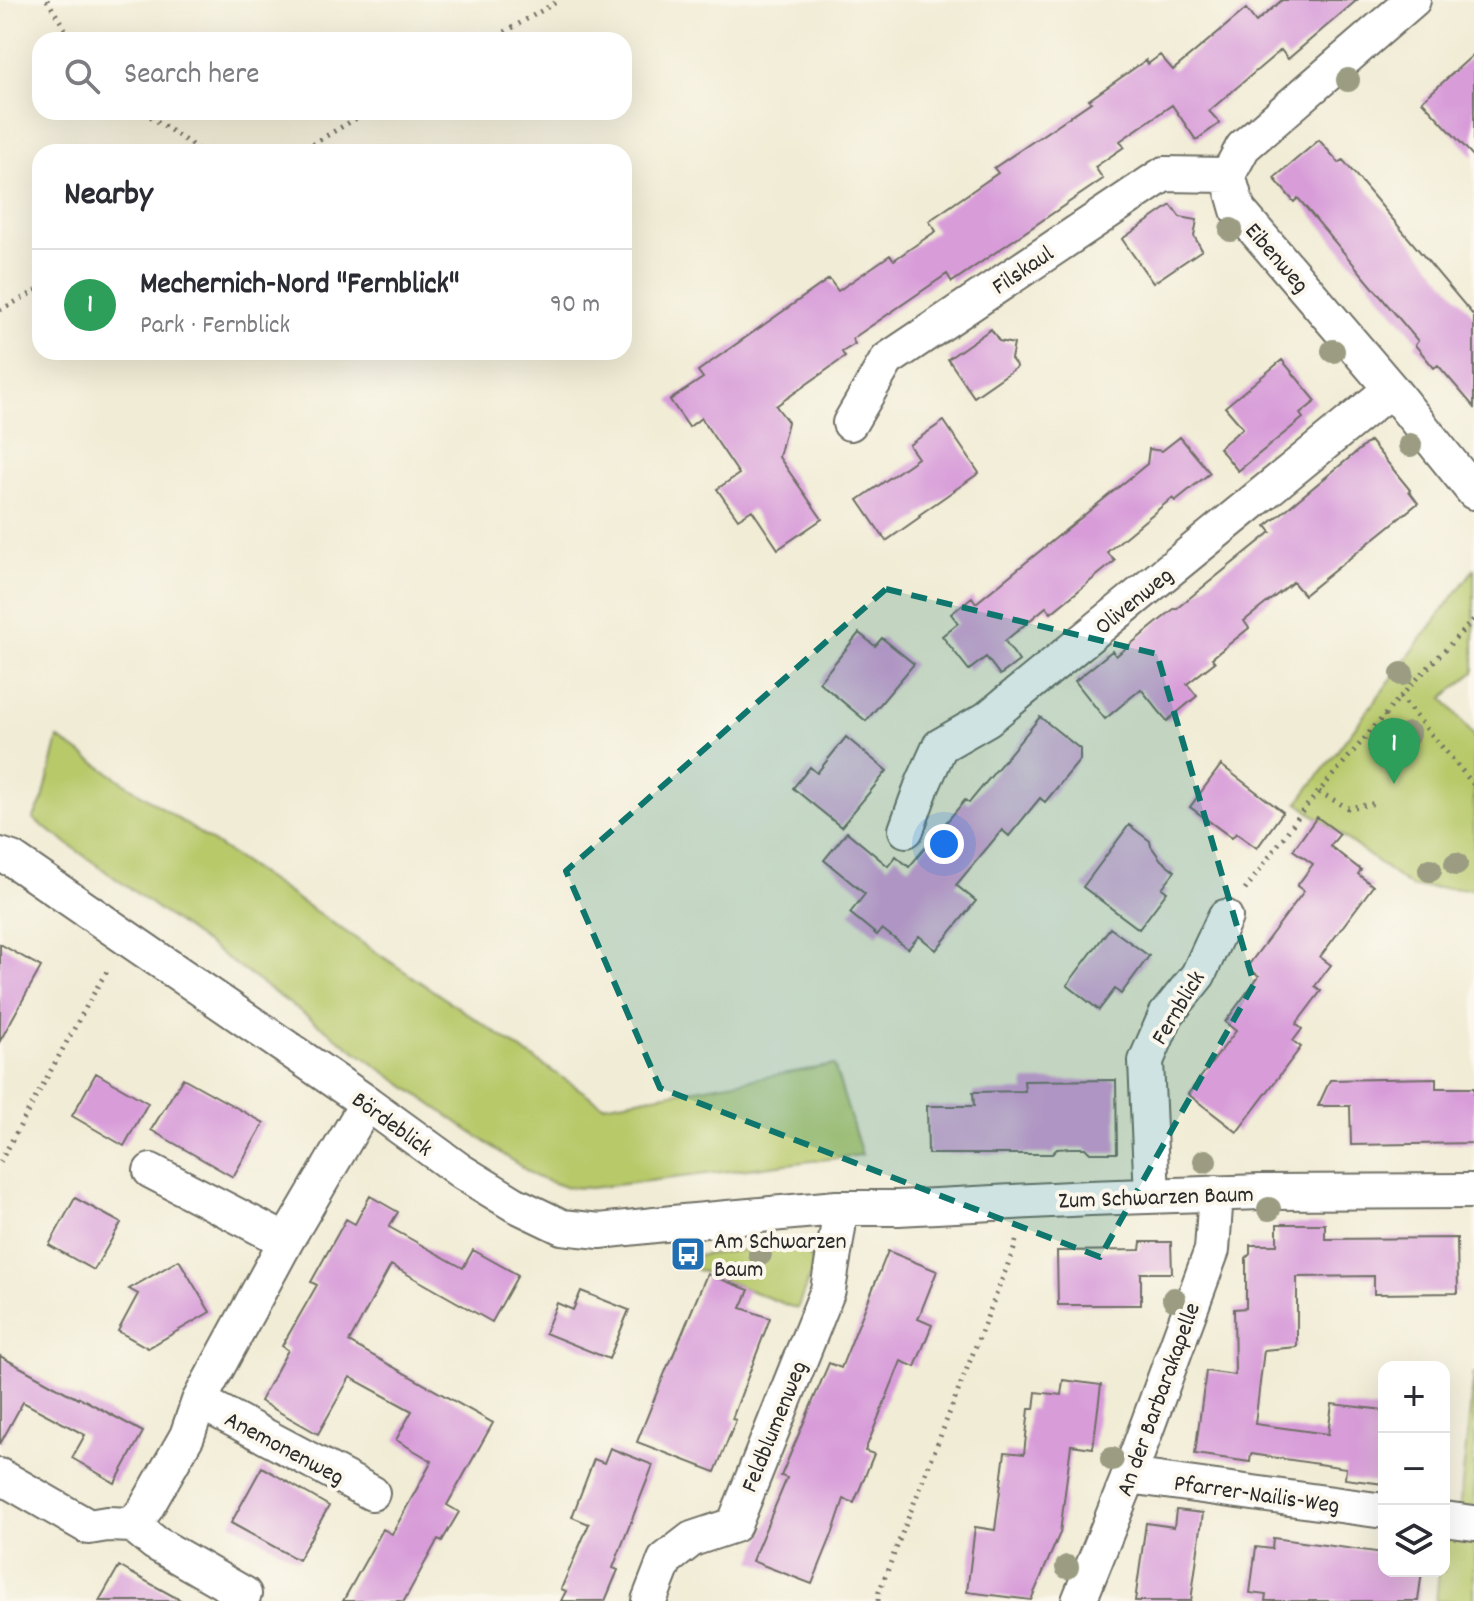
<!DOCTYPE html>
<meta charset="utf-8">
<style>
:root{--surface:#fff;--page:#f2f2f3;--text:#2b2b33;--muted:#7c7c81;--line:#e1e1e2;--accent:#1f6fb2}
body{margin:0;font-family:Dekko,sans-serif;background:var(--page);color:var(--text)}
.controls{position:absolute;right:24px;bottom:24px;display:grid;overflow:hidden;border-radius:16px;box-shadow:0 8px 32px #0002}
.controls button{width:72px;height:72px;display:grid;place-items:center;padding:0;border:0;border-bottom:2px solid var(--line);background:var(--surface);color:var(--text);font:40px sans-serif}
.you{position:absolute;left:944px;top:844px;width:28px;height:28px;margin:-20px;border:6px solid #fff;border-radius:50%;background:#1a73e8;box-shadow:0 0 0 12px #1a73e833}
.badge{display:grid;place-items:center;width:52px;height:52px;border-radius:50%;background:var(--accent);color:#fff;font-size:26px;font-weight:700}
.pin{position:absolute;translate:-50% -66px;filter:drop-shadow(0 2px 4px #0008)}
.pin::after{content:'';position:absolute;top:42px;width:28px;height:24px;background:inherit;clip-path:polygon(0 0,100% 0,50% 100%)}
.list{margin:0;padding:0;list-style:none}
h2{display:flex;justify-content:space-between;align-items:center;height:104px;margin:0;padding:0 32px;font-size:34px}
h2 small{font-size:26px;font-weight:400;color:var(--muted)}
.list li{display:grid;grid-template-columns:52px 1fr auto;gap:24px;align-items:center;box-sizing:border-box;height:112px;padding:0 32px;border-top:2px solid var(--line)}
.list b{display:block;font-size:30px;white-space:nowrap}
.list p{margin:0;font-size:26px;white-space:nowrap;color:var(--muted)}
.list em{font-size:26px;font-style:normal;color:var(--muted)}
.icon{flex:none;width:44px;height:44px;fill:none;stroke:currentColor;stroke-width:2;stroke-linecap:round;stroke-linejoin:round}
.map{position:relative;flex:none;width:1474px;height:1601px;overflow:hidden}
.search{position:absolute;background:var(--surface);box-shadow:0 8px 32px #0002;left:32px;top:32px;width:600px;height:88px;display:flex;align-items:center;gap:20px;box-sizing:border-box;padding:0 28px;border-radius:24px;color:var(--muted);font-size:30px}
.panel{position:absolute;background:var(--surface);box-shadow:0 8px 32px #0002;left:32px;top:144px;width:600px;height:216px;border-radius:24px}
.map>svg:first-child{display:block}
</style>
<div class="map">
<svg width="1474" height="1601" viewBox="0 0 1474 1601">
<rect width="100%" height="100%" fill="#fbf7ec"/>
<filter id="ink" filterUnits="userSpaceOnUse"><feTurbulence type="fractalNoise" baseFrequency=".0125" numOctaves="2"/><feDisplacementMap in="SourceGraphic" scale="16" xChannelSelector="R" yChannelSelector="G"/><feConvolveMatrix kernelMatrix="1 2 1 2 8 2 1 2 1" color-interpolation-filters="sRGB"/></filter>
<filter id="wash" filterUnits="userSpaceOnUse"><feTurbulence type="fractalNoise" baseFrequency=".006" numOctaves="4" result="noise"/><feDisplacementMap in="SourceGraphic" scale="32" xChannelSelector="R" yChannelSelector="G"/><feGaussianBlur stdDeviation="1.8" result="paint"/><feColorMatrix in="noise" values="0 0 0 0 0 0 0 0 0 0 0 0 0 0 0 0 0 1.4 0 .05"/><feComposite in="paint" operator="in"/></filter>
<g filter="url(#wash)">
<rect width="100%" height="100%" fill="#f1ecd5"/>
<path fill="#b8c96b" stroke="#727a4b" stroke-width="2" d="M1474,569V672L1443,698L1474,736V889L1411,887L1298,803Z
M58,738L603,1105L834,1065L862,1155L591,1188L565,1187L536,1177L379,1068L33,819L43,799Z
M793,1244L805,1249L813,1262L811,1273L797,1309L670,1259Z
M1474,1372V1513L1459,1512Z
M1444,1528L1474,1532V1601H1436L1439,1571H1444Z"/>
<g id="blocks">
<path fill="#d89dd9" d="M1282,0H1357L1288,59L1281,50L1209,111L1220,123L1196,140L1172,105L1120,141L1124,147L1095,167L1103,179L952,282L947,274L852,339L855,344L842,352L845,357L776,406L788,422L779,457L822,519L778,549L752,510L738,519L717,489L739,474L701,418L689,427L670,400L703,378L698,371L829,279L838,291L890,255L894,260L936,231L929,221L998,173L994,168L1091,102L1089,100L1146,60L1148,64L1160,55L1173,70L1246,9L1256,22Z
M1474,54V157L1422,101Z
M1319,140L1339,163L1343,160L1474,316V407L1438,365L1434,368L1415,345L1418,341L1298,198L1294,202L1274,178Z
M1171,205L1180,217L1197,220L1194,236L1202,250L1153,283L1122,239Z
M991,329L999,341L1014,344L1011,359L1017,367L974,397L948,359Z
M1282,360L1316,401L1300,414L1303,418L1238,471L1219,448L1243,428L1225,407Z
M944,421L979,473L919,515L920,517L886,541L858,500L918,458L909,445Z
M1180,437L1210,473L1175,501L1172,498L1107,552L1115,561L1051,613L1046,607L1005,641L1019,661L1000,675L986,657L969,670L942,636L958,623L951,614L972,597L976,603L1147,464L1149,449L1162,451Z
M1370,441L1410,490L1409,491L1418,503L1304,595L1293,582L1244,621L1249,628L1212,658L1215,662L1187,684L1197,696L1167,721L1141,689L1105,719L1075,681L1112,651L1116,656L1175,608L1176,609L1271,532L1266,526Z
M859,633L875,646L882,638L914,664L866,721L819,682Z
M1040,717L1080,749V760L1045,802L1040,798L1009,836L1002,830L956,885L976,901L936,950L919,936L908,949L882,929L877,935L850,913L865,894L824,860L847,832L888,866L896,856L909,867L965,800L969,803Z
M846,737L887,771L841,827L793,788L810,767L817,773Z
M1221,765L1283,812L1257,848L1236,833L1232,838L1190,807Z
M1317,817L1340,834L1330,846L1361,870L1358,874L1373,886L1320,957L1331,965L1315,986L1321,991L1296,1024L1302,1029L1293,1041L1301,1047L1237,1132L1188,1094L1236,1031L1225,1022L1259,976L1247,967L1304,891L1297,886L1313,864L1293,850Z
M1129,825L1150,841L1151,846L1161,860L1175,871L1162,888L1167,892L1139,929L1083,887Z
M1110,928L1149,956L1121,994L1115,989L1099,1010L1067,985Z
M0,944L41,967L0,1041Z
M96,1073L148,1103L124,1146L72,1116Z
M183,1078L264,1123L233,1177L151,1130Z
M1436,1078V1088H1474V1143L1351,1145L1350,1106H1318L1330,1080Z
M1116,1080L1117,1153H1090L1085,1148H1071L1057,1149L1052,1154H928L927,1106H974L973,1092L1025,1091L1024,1081Z
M370,1196L398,1212L389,1227L463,1268L473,1250L518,1275L492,1322L391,1265L349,1342L493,1423L447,1505L459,1512L442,1541L438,1539L404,1601H343L383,1529L392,1534L432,1461L396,1440L412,1411L350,1377L318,1434L260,1401L288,1350L282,1346L317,1285L311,1282L346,1219L355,1224Z
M75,1198L121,1223L94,1270L49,1245Z
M1277,1224H1325V1239L1457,1238L1458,1293L1374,1294V1276L1297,1277V1347L1264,1350L1255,1424L1328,1434L1332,1404L1384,1410V1484L1345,1479L1346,1468L1251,1454L1250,1462L1195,1454L1206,1371L1235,1375L1234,1309L1246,1308V1258L1250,1254V1245H1277Z
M1141,1242H1171L1172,1273H1141V1305H1058L1057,1251L1140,1250Z
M888,1251L937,1271L918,1319L932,1325L915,1367L901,1361L865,1451L874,1454L854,1503L844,1499L833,1532L812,1584L752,1561L787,1478L781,1476L829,1363L841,1368Z
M179,1260L210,1312L148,1348L118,1331L138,1294L129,1289Z
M707,1274L749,1290L741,1308L770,1318L732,1419L736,1420L715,1472L637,1442L668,1365H669Z
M581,1291L629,1310L609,1359L545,1333L557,1303L573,1310Z
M0,1356L78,1399L79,1397L143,1432L115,1483L72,1458L85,1435L23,1402L0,1444Z
M1063,1380L1101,1385L1093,1448L1071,1445L1060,1533L1031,1600L967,1592L975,1527L995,1530L1005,1452L1024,1454L1029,1409H1034L1036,1392L1061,1395Z
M610,1448L653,1465L613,1568L618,1570L605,1601H561L566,1591L561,1589L589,1524L572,1517L594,1459L604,1463Z
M262,1467L329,1506L298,1560L231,1523Z
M1176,1510L1203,1513L1191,1601H1135L1146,1523L1174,1527Z
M1273,1538L1384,1553V1571H1422L1418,1601H1265L1266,1595L1250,1593L1256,1547L1272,1549Z
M119,1566L131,1573L182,1601H99Z"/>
</g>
</g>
<g filter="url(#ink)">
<use href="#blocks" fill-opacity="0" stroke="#706f66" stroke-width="2"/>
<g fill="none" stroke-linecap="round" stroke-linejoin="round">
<defs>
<path id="minor" d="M1413,0L1243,147L1228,175L1238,210L1391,389L1474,492
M850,423L887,360L1164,174L1228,175
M906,830L922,786L940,746L987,719L1391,389
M0,855L12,859L367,1103L462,1172L514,1204L562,1227L600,1231L673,1223L837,1208H898L1090,1198L1261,1192L1474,1191
M151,1171L286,1241
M1152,1196L1146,1061L1166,1015L1198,975L1225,917
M199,1401L372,1493
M0,1476L89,1527L107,1524L133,1525L146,1508L187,1436L199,1401L286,1241L367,1103
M1129,1476L1384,1511
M1444,1519L1474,1523
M133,1525L155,1543L244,1594L240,1601
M649,1601L665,1560L692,1539L734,1525L828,1290L838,1228L837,1208
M1079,1601L1129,1476L1212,1250L1216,1193"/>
</defs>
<use href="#minor" stroke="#706f66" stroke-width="38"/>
<path stroke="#706f66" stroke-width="5" stroke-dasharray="2 6" stroke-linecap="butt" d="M47,0L72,40
M491,40L560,0
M144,112L202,152
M299,152L367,112
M0,310L40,289
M1400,697L1474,785
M1385,715L1394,746
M1319,792L1348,808L1377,803
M1245,890L1304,809L1400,697L1474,619
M0,1162L100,982L110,967
M878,1601L879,1592L1014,1249L1017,1236"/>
<use href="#minor" stroke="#fff" stroke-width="34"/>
</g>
<g fill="#9b9c82">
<circle cx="1348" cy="80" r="12"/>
<circle cx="1231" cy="230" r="12"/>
<circle cx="1333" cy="351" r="12"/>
<circle cx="1410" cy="445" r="12"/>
<circle cx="1402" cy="674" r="12"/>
<circle cx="1409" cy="734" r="12"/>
<circle cx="1456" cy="864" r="12"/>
<circle cx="1430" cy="870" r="12"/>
<circle cx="1205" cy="1161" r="12"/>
<circle cx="1269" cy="1209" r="12"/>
<circle cx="760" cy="1254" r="12"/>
<circle cx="1174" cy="1299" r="12"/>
<circle cx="1112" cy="1459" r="12"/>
<circle cx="1067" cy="1567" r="12"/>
</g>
</g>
<path fill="#0f766e" fill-opacity="0.2" stroke="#0f766e" stroke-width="6" stroke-dasharray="16 10" stroke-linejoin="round" d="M886,589L1157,654L1254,984L1100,1257L660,1088L566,871Z"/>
<defs>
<symbol id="bus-square" viewBox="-11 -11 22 22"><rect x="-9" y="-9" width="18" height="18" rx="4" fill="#1f6fb2" stroke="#fbf7ec"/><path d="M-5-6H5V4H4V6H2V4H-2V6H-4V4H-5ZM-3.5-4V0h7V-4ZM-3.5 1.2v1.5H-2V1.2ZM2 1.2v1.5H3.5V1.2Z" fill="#fff"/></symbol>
</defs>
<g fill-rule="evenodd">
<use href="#bus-square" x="668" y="1234" width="40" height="40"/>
</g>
<g text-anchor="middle" stroke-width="8" stroke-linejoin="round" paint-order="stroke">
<g font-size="24" fill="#2b2b2b" stroke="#fbf7ec">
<text transform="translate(1278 257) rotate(49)" y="8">Eibenweg</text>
<text transform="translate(1022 269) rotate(-34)" y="8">Filskaul</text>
<text transform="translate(1133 600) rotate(-39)" y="8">Olivenweg</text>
<text transform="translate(1177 1007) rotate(-59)" y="8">Fernblick</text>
<text transform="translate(393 1123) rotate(36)" y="8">Bördeblick</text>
<text transform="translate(1156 1196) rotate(-2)" y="8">Zum Schwarzen Baum</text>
<text transform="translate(1157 1399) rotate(-70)" y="8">An der Barbarakapelle</text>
<text transform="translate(773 1426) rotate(-68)" y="8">Feldblumenweg</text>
<text transform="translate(285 1447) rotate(28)" y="8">Anemonenweg</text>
<text transform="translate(1257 1493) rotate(8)" y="8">Pfarrer-Nailis-Weg</text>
</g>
<g font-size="24" fill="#2b2b2b" stroke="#fbf7ec" text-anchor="start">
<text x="714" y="1248">Am Schwarzen<tspan x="714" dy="28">Baum</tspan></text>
</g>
</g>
</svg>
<div class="controls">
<button>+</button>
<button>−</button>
<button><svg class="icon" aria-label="layers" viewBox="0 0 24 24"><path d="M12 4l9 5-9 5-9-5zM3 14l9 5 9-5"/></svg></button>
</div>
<div class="you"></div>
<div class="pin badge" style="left:1394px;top:784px;background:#2e9e5b">1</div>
<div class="search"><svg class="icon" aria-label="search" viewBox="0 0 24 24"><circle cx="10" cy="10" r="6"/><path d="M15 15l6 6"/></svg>Search here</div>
<section class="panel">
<h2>Nearby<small></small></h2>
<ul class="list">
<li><span class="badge" style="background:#2e9e5b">1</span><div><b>Mechernich-Nord &quot;Fernblick&quot;</b><p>Park · Fernblick</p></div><em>90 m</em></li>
</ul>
</section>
</div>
